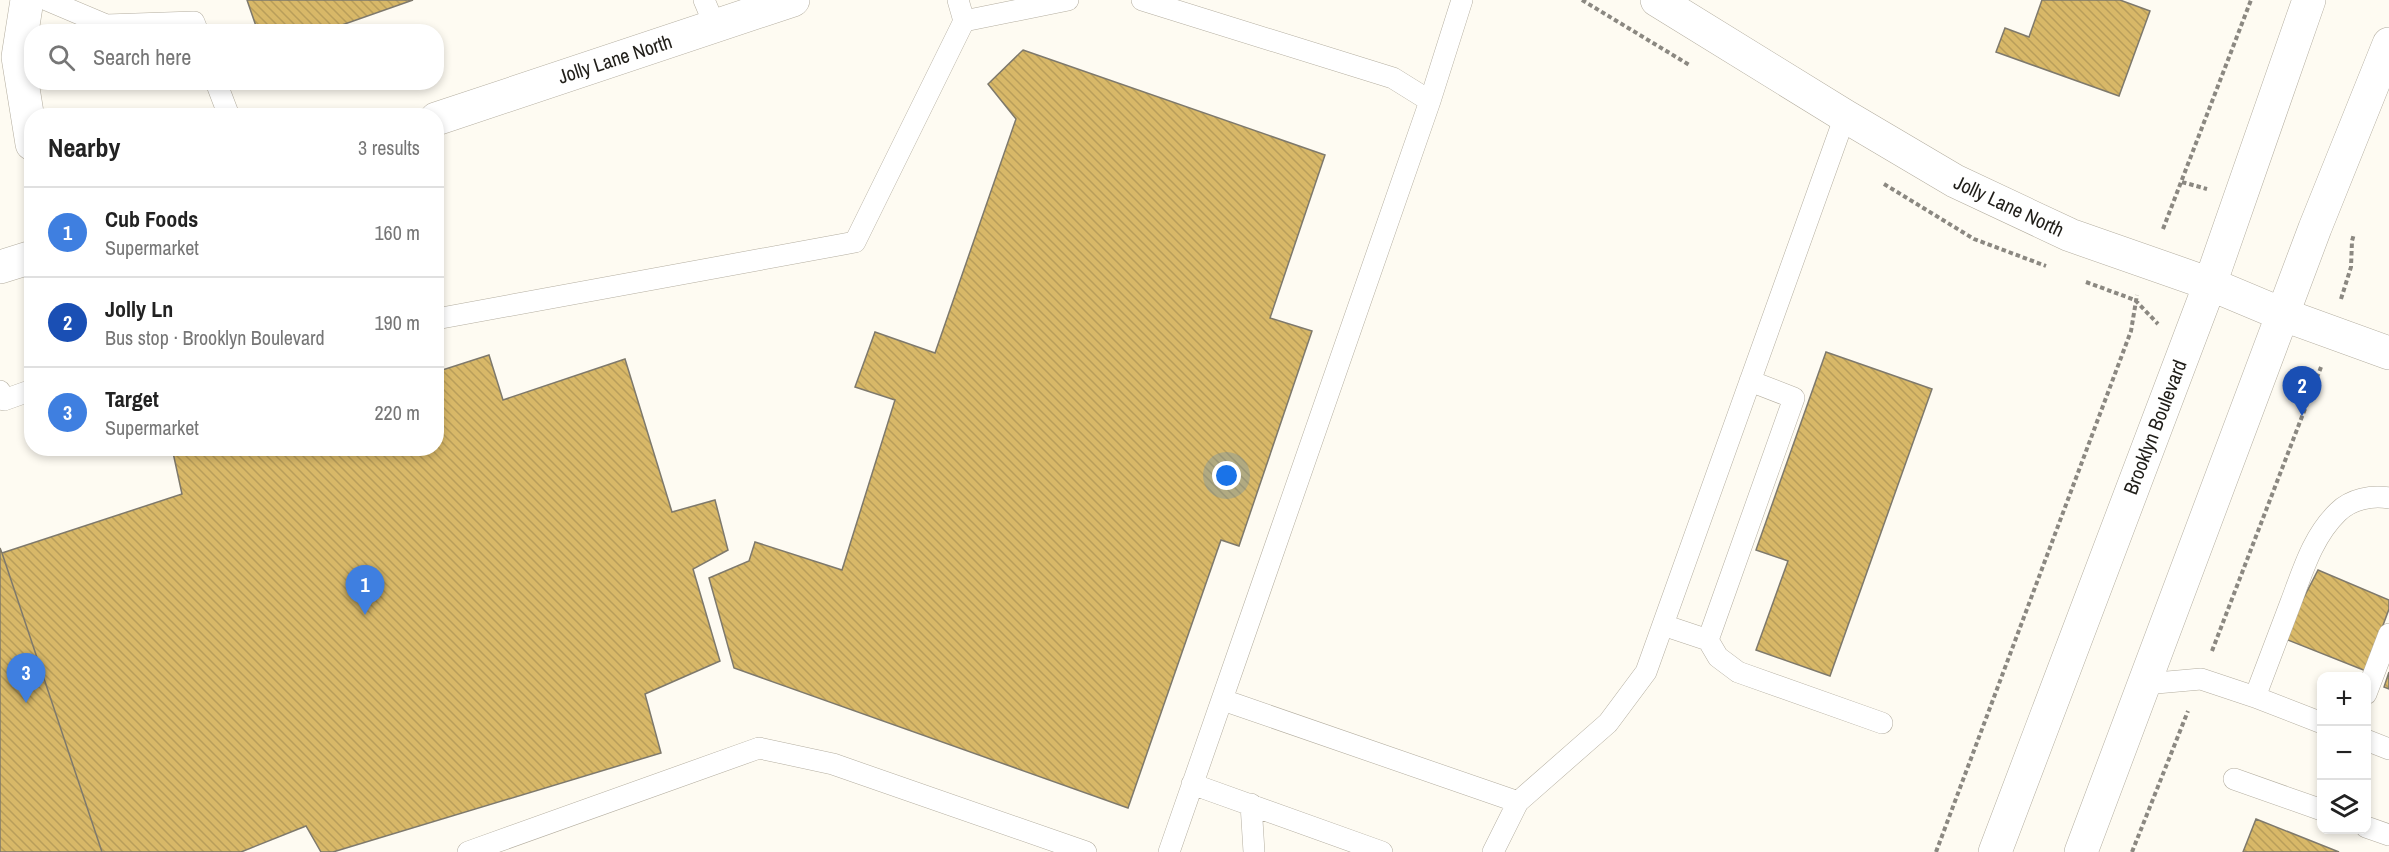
<!DOCTYPE html>
<meta charset="utf-8">
<style>
:root{--surface:#fff;--page:#f6f6f6;--text:#222;--muted:#767676;--line:#e0e0e0;--accent:#d93025}
body{margin:0;font-family:"Archivo Narrow",sans-serif;background:var(--page);color:var(--text)}
.controls{position:absolute;right:18px;bottom:18px;display:grid;overflow:hidden;border-radius:12px;box-shadow:0 3px 9px #0003}
.controls button{width:54px;height:54px;display:grid;place-items:center;padding:0;border:0;border-bottom:2px solid var(--line);background:var(--surface);color:var(--text);font:30px sans-serif}
.you{position:absolute;left:1227px;top:476px;width:21px;height:21px;margin:-15px;border:4px solid #fff;border-radius:50%;background:#1a73e8;box-shadow:0 0 0 9px #1a73e833}
.badge{display:grid;place-items:center;width:39px;height:39px;border-radius:50%;background:var(--accent);color:#fff;font-size:20px;font-weight:700}
.pin{position:absolute;translate:-50% -50px;filter:drop-shadow(0 2px 3px #0008)}
.pin::after{content:'';position:absolute;top:32px;width:21px;height:18px;background:inherit;clip-path:polygon(0 0,100% 0,50% 100%)}
.list{margin:0;padding:0;list-style:none}
h2{display:flex;justify-content:space-between;align-items:center;height:78px;margin:0;padding:0 24px;font-size:26px}
h2 small{font-size:20px;font-weight:400;color:var(--muted)}
.list li{display:grid;grid-template-columns:39px 1fr auto;gap:18px;align-items:center;box-sizing:border-box;height:90px;padding:0 24px;border-top:2px solid var(--line)}
.list b{display:block;font-size:22px;white-space:nowrap}
.list p{margin:0;font-size:20px;white-space:nowrap;color:var(--muted)}
.list em{font-size:20px;font-style:normal;color:var(--muted)}
.icon{flex:none;width:33px;height:33px;fill:none;stroke:currentColor;stroke-width:2;stroke-linecap:round;stroke-linejoin:round}
.map{position:relative;flex:none;width:2389px;height:852px;overflow:hidden}
.search{position:absolute;background:var(--surface);box-shadow:0 3px 9px #0003;left:24px;top:24px;width:420px;height:66px;display:flex;align-items:center;gap:15px;box-sizing:border-box;padding:0 21px;border-radius:24px;color:var(--muted);font-size:22px}
.panel{position:absolute;background:var(--surface);box-shadow:0 3px 9px #0003;left:24px;top:108px;width:420px;height:348px;border-radius:24px}
.map>svg:first-child{display:block}
</style>
<div class="map">
<svg width="2389" height="852" viewBox="0 0 2389 852">
<defs>
<pattern id="building-back-hatch" width="6" height="6" patternUnits="userSpaceOnUse" patternTransform="scale(1.5)"><rect width="6" height="6" fill="#d8b868"/><path d="M-1 5l2 2M0 0l6 6M5-1l2 2" fill="none" stroke="#b99e5a"/></pattern>
</defs>
<rect width="100%" height="100%" fill="#fefbf2"/>
<path fill="url(#building-back-hatch)" stroke="#7e796c" stroke-width="1.5" d="M247,0H413L322,32H258Z
M2042,0H2120L2150,11L2119,96L1996,52L2005,28L2029,37Z
M1023,50L1325,155L1270,318L1312,331L1239,546L1221,540L1128,808L734,668L709,578L749,561L755,542L842,570L895,400L855,387L875,332L935,353L1016,119L988,84Z
M1826,352L1932,389L1830,676L1756,650L1788,561L1756,550Z
M489,355L503,400L625,359L672,512L715,500L728,550L693,569L720,661L645,694L661,753L333,852H321L306,826L241,852H102L2,553L182,494L172,448H436V372Z
M0,548L2,553L102,852H0Z
M2318,570L2389,600V609L2366,671L2283,638Z
M2389,672V689L2384,687Z
M2256,819L2339,852H2243Z"/>
<g fill="none" stroke-linecap="round" stroke-linejoin="round">
<defs>
<path id="lane" d="M47,0L106,25L194,22L198,32
M704,0L715,26
M958,0L964,21
M1142,0L1393,78L1430,101
M216,82L229,116
M436,319L855,242L964,21L1068,0
M0,391L4,400L32,390
M1663,625L1708,640L1794,398L1750,381
M1708,640L1718,657L1738,672L1882,723
M2145,684L2201,679L2255,697C2267,665 2279,633 2291,602C2303,570 2313,536 2338,512C2351,499 2372,495 2389,498
M2366,694L2389,634
M2255,697L2322,723
M1223,700L1518,802
M2366,740L2389,749
M2234,779L2322,810
M1192,784L1382,852
M1251,804L1254,852
M2366,827L2389,835
M468,852L759,748L833,764L1086,852
M1169,852L1430,101L1462,0
M1493,852L1518,802L1608,723L1646,672L1845,116"/>
<path id="street" d="M27,0L18,57L32,144"/>
<path id="secondary" d="M1657,0L1845,116L1955,181L2070,235L2210,284L2284,315L2389,353
M436,119L793,0
M0,267L32,257
M1995,852L2210,284L2309,0
M2081,852L2315,228L2389,44"/>
</defs>
<use href="#lane" stroke="#b4aea0" stroke-width="22"/>
<use href="#street" stroke="#b4aea0" stroke-width="34"/>
<use href="#secondary" stroke="#b4aea0" stroke-width="34"/>
<path stroke="#8b8881" stroke-width="4" stroke-dasharray="4.5 3" stroke-linecap="butt" d="M1582,0L1691,66
M2182,182L2207,189
M1884,184L1974,239L2046,266
M2163,229L2251,0
M2086,282L2135,300L2158,324
M2341,299L2351,267L2352,241L2354,234
M2291,391L2310,398
M2212,651L2321,367
M1936,852L2131,331L2137,295
M2132,852L2188,711"/>
<use href="#lane" stroke="#fff" stroke-width="21"/>
<use href="#street" stroke="#fff" stroke-width="33"/>
<use href="#secondary" stroke="#fff" stroke-width="33"/>
</g>
<g text-anchor="middle" stroke-width="5" stroke-linejoin="round" paint-order="stroke">
<g font-size="20" fill="#201e19" stroke="#fff">
<text transform="translate(615 59) rotate(-18)" y="7">Jolly Lane North</text>
<text transform="translate(2009 206) rotate(25)" y="7">Jolly Lane North</text>
<text transform="translate(2155 427) rotate(-69)" y="7">Brooklyn Boulevard</text>
</g>
</g>
</svg>
<div class="controls">
<button>+</button>
<button>−</button>
<button><svg class="icon" aria-label="layers" viewBox="0 0 24 24"><path d="M12 4l9 5-9 5-9-5zM3 14l9 5 9-5"/></svg></button>
</div>
<div class="you"></div>
<div class="pin badge" style="left:365px;top:615px;background:#3f7fe0">1</div>
<div class="pin badge" style="left:2302px;top:416px;background:#1a4fb4">2</div>
<div class="pin badge" style="left:26px;top:703px;background:#3f7fe0">3</div>
<div class="search"><svg class="icon" aria-label="search" viewBox="0 0 24 24"><circle cx="10" cy="10" r="6"/><path d="M15 15l6 6"/></svg>Search here</div>
<section class="panel">
<h2>Nearby<small>3 results</small></h2>
<ul class="list">
<li><span class="badge" style="background:#3f7fe0">1</span><div><b>Cub Foods</b><p>Supermarket</p></div><em>160 m</em></li>
<li><span class="badge" style="background:#1a4fb4">2</span><div><b>Jolly Ln</b><p>Bus stop · Brooklyn Boulevard</p></div><em>190 m</em></li>
<li><span class="badge" style="background:#3f7fe0">3</span><div><b>Target</b><p>Supermarket</p></div><em>220 m</em></li>
</ul>
</section>
</div>
